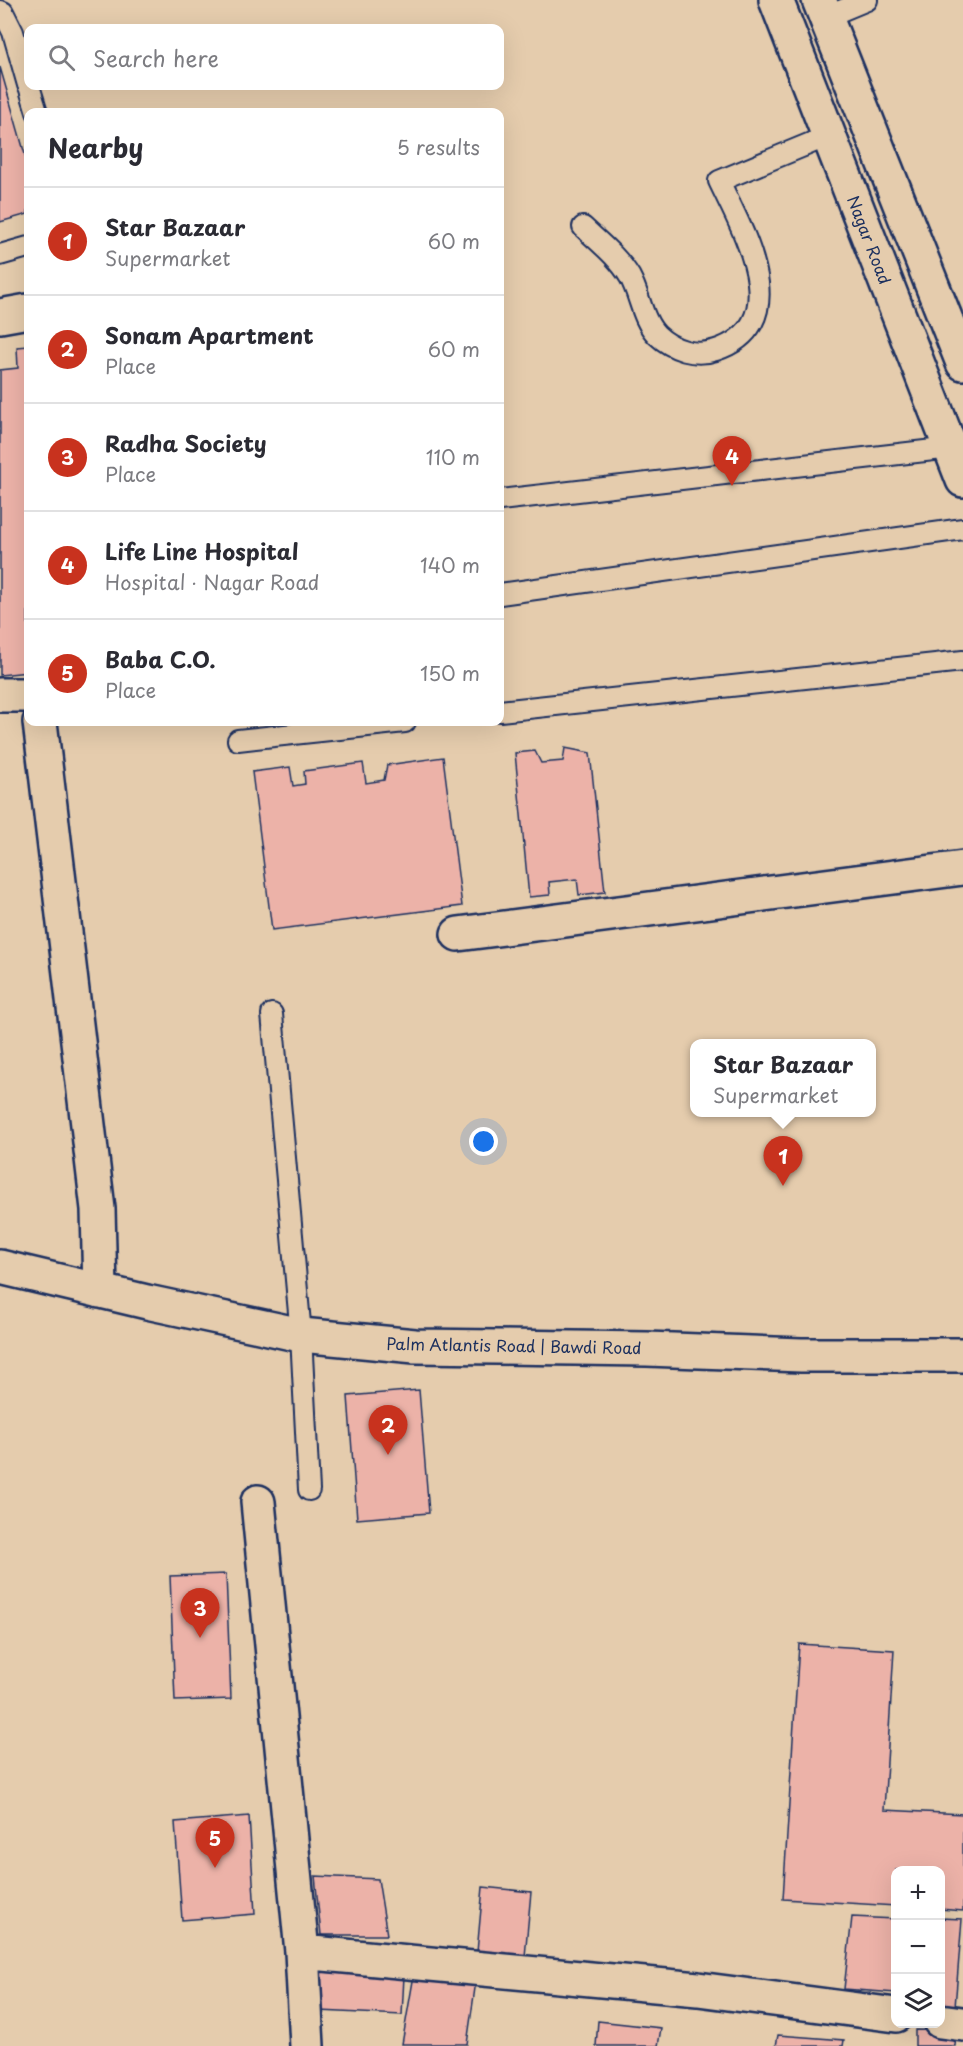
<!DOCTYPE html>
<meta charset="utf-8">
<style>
:root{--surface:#fff;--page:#f7f7f7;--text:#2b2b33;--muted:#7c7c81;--line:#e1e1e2;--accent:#c8321e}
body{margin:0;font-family:"Playpen Sans",sans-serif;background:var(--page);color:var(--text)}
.controls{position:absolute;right:18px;bottom:18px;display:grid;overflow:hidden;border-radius:12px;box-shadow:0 6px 24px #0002}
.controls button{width:54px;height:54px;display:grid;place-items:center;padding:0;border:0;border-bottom:2px solid var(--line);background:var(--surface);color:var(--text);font:30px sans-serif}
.you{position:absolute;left:484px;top:1142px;width:21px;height:21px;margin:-15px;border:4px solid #fff;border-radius:50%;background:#1a73e8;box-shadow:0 0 0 9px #1a73e833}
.badge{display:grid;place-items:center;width:39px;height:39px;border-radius:50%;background:var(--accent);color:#fff;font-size:20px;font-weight:700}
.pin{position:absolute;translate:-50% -50px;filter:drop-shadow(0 2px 3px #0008)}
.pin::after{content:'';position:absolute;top:32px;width:21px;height:18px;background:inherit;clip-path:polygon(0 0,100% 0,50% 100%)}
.popup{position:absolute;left:690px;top:1039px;width:186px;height:78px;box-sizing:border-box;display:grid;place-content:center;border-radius:12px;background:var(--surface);filter:drop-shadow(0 2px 4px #0005);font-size:20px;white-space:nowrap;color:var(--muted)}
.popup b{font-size:22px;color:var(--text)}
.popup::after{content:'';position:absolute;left:50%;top:100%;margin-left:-12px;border:12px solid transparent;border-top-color:var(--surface)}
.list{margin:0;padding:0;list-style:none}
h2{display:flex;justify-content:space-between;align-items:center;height:78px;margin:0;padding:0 24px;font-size:26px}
h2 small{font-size:20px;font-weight:400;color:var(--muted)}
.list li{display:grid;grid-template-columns:39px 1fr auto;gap:18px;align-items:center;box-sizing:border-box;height:108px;padding:0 24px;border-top:2px solid var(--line)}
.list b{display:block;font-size:22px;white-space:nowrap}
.list p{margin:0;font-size:20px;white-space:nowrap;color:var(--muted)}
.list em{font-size:20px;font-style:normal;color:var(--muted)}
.icon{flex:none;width:33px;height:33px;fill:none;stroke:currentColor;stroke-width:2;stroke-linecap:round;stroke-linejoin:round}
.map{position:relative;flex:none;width:963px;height:2046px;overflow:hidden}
.search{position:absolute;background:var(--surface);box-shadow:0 6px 24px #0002;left:24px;top:24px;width:480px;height:66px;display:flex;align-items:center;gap:15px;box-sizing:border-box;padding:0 21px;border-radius:12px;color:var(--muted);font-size:22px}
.panel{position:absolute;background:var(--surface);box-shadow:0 6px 24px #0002;left:24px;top:108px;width:480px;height:618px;border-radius:12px}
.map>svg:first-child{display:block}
</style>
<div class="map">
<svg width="963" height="2046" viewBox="0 0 963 2046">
<rect width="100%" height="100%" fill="#e5ccad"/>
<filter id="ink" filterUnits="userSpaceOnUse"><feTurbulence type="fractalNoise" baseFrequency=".0167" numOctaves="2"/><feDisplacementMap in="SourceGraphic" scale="12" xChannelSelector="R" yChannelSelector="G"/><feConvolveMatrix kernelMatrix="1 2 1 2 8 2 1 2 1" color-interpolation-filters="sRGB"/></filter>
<g filter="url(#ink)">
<path fill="#ecb2a8" stroke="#1b2f5e" stroke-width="1.5" d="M0,67L28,165V214L0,222Z
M28,346V672L0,675V370L18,368L17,347Z
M565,748L590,753L605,892L579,895L577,879L549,882L550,895L529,897L515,753L535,751L541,763L563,761Z
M443,757L462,906L272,930L252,772L290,767L293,786L305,784L304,771L363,763L366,783L384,780L387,765Z
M419,1390L429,1513L357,1519L348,1396Z
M226,1574L231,1699L175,1701L170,1576Z
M799,1644L894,1650L884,1810L963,1814V1911L940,1909V1870H896V1906L783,1899Z
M249,1816L255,1914L182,1920L175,1822Z
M315,1876L378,1879L387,1935H321Z
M483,1887L531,1892L524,1967L476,1963Z
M852,1917L896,1919V1993L844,1989Z
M940,1918L962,1919L955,2007L940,2005Z
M321,1972L404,1976L402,2015L320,2011Z
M414,1975L476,1981L467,2044H402Z
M598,2021L661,2028L658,2046H596Z
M915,2030L956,2031L955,2046H915Z
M778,2035L844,2040L843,2046H776Z"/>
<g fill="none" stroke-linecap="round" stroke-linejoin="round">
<defs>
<path id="service" d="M0,11L3,12L13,32L28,85
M826,17L867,0
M29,86L37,112
M583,227C600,243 618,257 630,277C640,295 642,320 657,335C673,350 695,357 716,350C797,323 742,230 719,181L828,136
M0,255L28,247
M500,500L951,448
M500,594L963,529
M500,711L963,661
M238,740L405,722
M272,1014L301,1335L309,1490"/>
<path id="minor" d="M0,316L28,311
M0,695H28
M40,722L98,1209L100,1291
M458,934L963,868
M0,1267L147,1302L301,1335L415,1346L647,1349L801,1355H963
M258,1502L302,1952L307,2046
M302,1952L698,1989L896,2015
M940,2021L963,2024"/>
<path id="trunk" d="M776,0L963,480
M819,0L963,363"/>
</defs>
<use href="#service" stroke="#1b2f5e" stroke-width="24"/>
<use href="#minor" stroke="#1b2f5e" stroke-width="38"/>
<use href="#trunk" stroke="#1b2f5e" stroke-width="38"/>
<use href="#service" stroke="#e5ccad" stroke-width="20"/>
<use href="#minor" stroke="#e5ccad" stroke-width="33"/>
<use href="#trunk" stroke="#e5ccad" stroke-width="33"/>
</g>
</g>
<g text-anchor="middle" stroke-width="6" stroke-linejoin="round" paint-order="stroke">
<g font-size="16" fill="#1b2f5e" stroke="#e5ccad">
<text transform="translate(869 240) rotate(69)" y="6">Nagar Road</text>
<text transform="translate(514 1346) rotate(1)" y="6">Palm Atlantis Road | Bawdi Road</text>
</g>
</g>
</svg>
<div class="controls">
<button>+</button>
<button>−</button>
<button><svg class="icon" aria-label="layers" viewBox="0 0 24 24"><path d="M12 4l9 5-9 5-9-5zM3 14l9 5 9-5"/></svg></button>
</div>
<div class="you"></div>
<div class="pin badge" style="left:783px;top:1186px">1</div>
<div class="popup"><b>Star Bazaar</b>Supermarket</div>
<div class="pin badge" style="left:388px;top:1455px">2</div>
<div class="pin badge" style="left:200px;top:1638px">3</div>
<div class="pin badge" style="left:732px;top:486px">4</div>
<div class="pin badge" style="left:215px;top:1868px">5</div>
<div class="search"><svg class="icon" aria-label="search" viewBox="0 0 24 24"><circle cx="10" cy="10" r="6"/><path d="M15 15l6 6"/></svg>Search here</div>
<section class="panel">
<h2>Nearby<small>5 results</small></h2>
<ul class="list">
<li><span class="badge">1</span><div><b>Star Bazaar</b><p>Supermarket</p></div><em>60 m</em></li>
<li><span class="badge">2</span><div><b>Sonam Apartment</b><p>Place</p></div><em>60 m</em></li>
<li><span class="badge">3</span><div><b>Radha Society</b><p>Place</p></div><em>110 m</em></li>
<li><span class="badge">4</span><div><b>Life Line Hospital</b><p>Hospital · Nagar Road</p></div><em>140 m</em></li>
<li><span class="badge">5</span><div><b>Baba C.O.</b><p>Place</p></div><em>150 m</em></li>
</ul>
</section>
</div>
